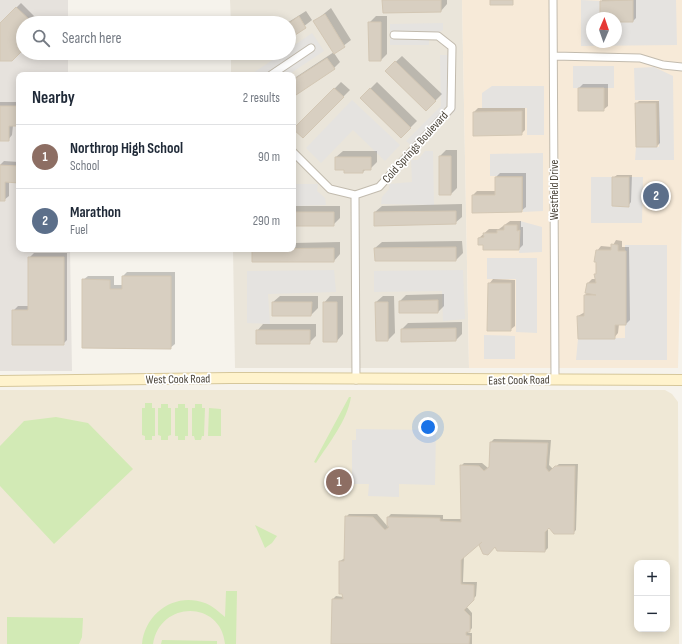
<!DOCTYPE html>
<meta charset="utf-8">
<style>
:root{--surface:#fff;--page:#f6f6f7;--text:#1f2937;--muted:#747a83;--line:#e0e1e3;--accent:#fc3f1d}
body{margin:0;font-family:"Sofia Sans Condensed",sans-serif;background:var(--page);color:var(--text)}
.controls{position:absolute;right:12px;bottom:12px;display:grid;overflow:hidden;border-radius:8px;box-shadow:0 2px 10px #0003}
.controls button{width:36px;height:36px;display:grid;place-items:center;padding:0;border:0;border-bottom:1px solid var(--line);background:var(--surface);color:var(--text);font:20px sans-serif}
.compass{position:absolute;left:586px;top:12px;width:36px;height:36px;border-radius:50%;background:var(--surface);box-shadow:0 2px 10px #0003;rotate:2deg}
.you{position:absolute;left:428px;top:427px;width:14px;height:14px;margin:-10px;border:3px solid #fff;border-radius:50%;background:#1a73e8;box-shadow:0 0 0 6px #1a73e833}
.badge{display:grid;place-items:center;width:26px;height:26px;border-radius:50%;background:var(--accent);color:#fff;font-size:13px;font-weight:700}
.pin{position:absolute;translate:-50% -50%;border:2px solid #fff;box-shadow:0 1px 4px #0006}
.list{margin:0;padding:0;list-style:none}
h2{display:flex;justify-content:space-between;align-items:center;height:52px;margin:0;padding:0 16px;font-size:17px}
h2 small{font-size:13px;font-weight:400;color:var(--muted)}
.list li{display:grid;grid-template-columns:26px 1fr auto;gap:12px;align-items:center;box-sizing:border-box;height:64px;padding:0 16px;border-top:1px solid var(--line)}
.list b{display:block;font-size:15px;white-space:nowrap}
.list p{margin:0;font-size:13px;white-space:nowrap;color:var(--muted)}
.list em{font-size:13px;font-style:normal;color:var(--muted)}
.icon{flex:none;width:22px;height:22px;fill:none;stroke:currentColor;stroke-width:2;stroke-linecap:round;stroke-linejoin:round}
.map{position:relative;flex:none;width:682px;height:644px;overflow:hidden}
.search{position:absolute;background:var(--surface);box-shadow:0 2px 10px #0003;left:16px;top:16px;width:280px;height:44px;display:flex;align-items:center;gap:10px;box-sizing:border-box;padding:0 14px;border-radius:22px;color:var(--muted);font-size:15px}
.panel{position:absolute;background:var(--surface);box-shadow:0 2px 10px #0003;left:16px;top:72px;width:280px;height:180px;border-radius:8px}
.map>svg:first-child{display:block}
</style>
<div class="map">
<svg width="682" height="644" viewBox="0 0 682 644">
<rect width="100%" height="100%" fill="#f6f3ec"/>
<path fill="#eae5da" d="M230,0H462L469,368H235L233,249H293V75H231V53H289V23H231Z"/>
<path fill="#f7ead8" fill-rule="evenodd" d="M462,0H682V205L678,368H469ZM592,18H616V42H592Z"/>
<path fill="#e6e2dd" d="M0,0H68V23H23V53H68V75H19V249H70L72,371H0Z"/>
<path fill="#efe8d6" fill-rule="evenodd" d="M0,390H665L672,394L678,402L679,644H0ZM637,563H667V629H637Z"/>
<path fill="#d2eab5" d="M349,397H351C347,421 329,443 316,463L314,462Z
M145,403H152V408H155V436H152V440H145V436L142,435V408H145Z
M161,404H168V408H171V435L168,436V440H161V436L158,435V408H161Z
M178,404H185V408H188V436H185V440H178V436H175V408H178Z
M195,404H202V408H205L204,436H202L201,440H195L194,436H192V408H195Z
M209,408L221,409V436H208Z
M56,417L88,423L133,469L54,544L0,486V446L24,421Z
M255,525L277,536L272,543L265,548Z
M226,591H237L236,644H225C221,600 160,600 153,644H142C145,613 175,592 205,603C213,606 219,612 225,617Z
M7,617L83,618L82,637L79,644H7Z
M162,640L217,641V644H161Z"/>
<path fill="#e5e3e0" d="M581,0L600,1V18H592V42H616V22H633V0H676L677,45L581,46Z
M443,23V30L429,38V45H390V24Z
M312,33L324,51L288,75H254L253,73L283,53H289V49Z
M440,55H455L456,110L418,151L406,141L441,106Z
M573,66H614V88H573Z
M654,67L673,76L674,160H635L636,147H659V100H635L634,68Z
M492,86H544V135H527V108H482V93Z
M352,100L400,145L385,161L353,130L321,163L306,148Z
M425,151H433L434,205L381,204L382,197L389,189V184L412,182L411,160H418Z
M543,153V211L523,212V176H490V154Z
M293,161H295L296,184H318L317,191L325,198L326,205L293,206Z
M591,177H612V206L628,207L629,177H643L642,223H591Z
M520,221L542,227V252L519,253Z
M625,245H667V360H576L578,339L625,338Z
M487,258H537V333L516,332V279H487Z
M334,270L336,292L268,294L270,324L247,323V271Z
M463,270L465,319L443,321L442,291L374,292V271Z
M484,335L515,336V359H484Z
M356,429L436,430L435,485L399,484V497L368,496L369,484H352V440H356Z"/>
<path fill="#0003" d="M383,0H447V4L441,11Z
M602,0H636V18L633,21H616V18H601Z
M21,3L41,23H23V49L0,60V24Z
M331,8L351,40L334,53L340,62L334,68L293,95V79L334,52L315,21Z
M306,11L312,20L289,38V23H287Z
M376,16H387V54L381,60L369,23Z
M402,56L442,94L426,110L386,71Z
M341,82L350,90L303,137L295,129Z
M377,82L417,121L401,137L361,98Z
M583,84H608V106L603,110L579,88Z
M639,101H659L660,143L657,146L636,104Z
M0,102H19V125H13L12,135L8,140H0Z
M478,108H525V130L521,134L474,112Z
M446,150H457V188L451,194L440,156Z
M343,151H377V162L370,169H366L363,172L345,169L336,157Z
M4,161L19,162V181H9V196L4,200H0V165Z
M500,173H526V207L521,211L473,195L477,191H496V177Z
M617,175H632L631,202L628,206L613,178Z
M462,204V217L455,223L375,212L382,206Z
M293,206H340V218L333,225H293Z
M510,221H521V227H523V245L519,249L484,244L479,238L489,229H499Z
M616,240L622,241V247H629L630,320L626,324H619L618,333L614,338L578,316L585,312V295L588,292L586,285L592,279H595L597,272V251L601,246L612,247Z
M462,241L463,253L456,260H376L375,248L382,242Z
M340,242V254L334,261L293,249V243Z
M34,253H67V340L63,344L13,311L18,306H29V258Z
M127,272H175V344L170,348L83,280L88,276H114V285H123V276Z
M493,279L515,280V326L510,330L489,284Z
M444,294V306L438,312L400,301L406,295Z
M280,296H318V308L311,315L273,302Z
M330,296H343V334L337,341L324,303Z
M383,296H394L395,333L388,340L376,302Z
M462,322V334L456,340L402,329L408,323Z
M263,324H316V336L309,343L257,331Z
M494,439L551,440L549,465L553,469L559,464H578L576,530L573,533L549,527L548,528V548L545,551L496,546L483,553L481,550L479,543L464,556L463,582H477L476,596L466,606L472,613V628L468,633H472V644H332L333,599L336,596L343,597L340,561L345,558L346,517L349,514H377L389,528L391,526L388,517L391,514L443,515V519H462L461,466L464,463H482L488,468L490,467L491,442Z"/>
<path fill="#d8cfc1" stroke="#d3c7b4" d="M382,0H441V12L383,13Z
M490,0H513V5H490Z
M633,0V22H616V18H600V1Z
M16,7L33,23H23V50L12,61H0V23Z
M325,14L345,47L334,54L313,21Z
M299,16L306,28L289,39V23Z
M368,22H381V61H369Z
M254,53H268L258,59Z
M327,58L335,69L293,97V80Z
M395,61L436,101L426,111L385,71Z
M334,88L344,97L303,138L293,129Z
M370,88L411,128L401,138L360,98Z
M578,88H604V111H578Z
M635,103H656L657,147H636Z
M0,106H19V126H9V141H0Z
M522,111V135L473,136V112Z
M439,156H451V195H439Z
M335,157H371V170H363V173H344V170H335Z
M0,165L19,166V183L5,182V201H0Z
M495,177H522V212L472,213V195H495Z
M612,177H629V207L612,206Z
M456,211V224L374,226V212Z
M293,212H334V226H293Z
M504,225H517V231L520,230L519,250H483V245H478V238L484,237L483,233H497V230H504Z
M611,244L618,245V251H626V325H615V339H578L577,316H584V295H596L585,293L587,283H596L594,274H596V262H594L596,250H611Z
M456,247V261H375L374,248Z
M334,248V262H252V249Z
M28,257H64V345H12V310H28Z
M122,276H171V349L82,348V279L110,280V289H122Z
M488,283H511V331H487Z
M438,300V313H399V301Z
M272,302H312L311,316H272Z
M323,302H337V342H323Z
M375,302H388V341H376Z
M456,328V341L401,342V329Z
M256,330H310V344H256Z
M490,442L548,443L546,468L549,472L555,466H575L574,534H554L549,528L545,532V552L497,551L495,547L488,555L483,554L479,545L482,542L461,560V584L474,585V600L464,610L470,616V632H466V635L470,636L469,644H331L332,599H343L342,594H339V561H344L345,516L373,517L385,530L389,527L387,525V517L440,518V521L461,522L460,465L479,466L484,471L489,467Z"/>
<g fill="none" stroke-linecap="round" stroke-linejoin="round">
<defs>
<path id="minor" d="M553,0L555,379
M554,56L640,58L663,65L682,67
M271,75L311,48
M293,152L330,189L355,195L379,187L451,108L452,47L438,36L394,35
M355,195L356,380"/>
<path id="secondary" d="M0,381L230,378L682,380"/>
</defs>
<use href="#minor" stroke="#c2bbae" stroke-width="9"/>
<use href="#secondary" stroke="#d6c79b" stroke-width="12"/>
<use href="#minor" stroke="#fff" stroke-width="7"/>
<use href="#secondary" stroke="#fff3cd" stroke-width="10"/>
</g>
<g text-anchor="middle" stroke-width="3.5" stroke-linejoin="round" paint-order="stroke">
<g font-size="12" fill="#4b4439" stroke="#fff">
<text transform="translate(415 147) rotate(-48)" y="4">Cold Springs Boulevard</text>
<text transform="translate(554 190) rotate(-90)" y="4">Westfield Drive</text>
<text transform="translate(178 379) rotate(-1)" y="4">West Cook Road</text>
<text transform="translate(519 380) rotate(-1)" y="4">East Cook Road</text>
</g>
</g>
</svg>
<div class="controls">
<button>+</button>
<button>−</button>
</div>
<svg class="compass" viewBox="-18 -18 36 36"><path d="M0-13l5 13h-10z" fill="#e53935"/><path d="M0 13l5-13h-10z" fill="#747a83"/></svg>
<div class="you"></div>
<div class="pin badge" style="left:339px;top:482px;background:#8d6e63">1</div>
<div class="pin badge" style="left:656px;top:196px;background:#5c6f8a">2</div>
<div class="search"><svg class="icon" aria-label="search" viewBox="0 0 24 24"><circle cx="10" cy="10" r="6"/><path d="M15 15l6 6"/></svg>Search here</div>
<section class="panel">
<h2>Nearby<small>2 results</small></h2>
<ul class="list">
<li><span class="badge" style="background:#8d6e63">1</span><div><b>Northrop High School</b><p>School</p></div><em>90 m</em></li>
<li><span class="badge" style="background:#5c6f8a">2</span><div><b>Marathon</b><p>Fuel</p></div><em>290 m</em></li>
</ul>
</section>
</div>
